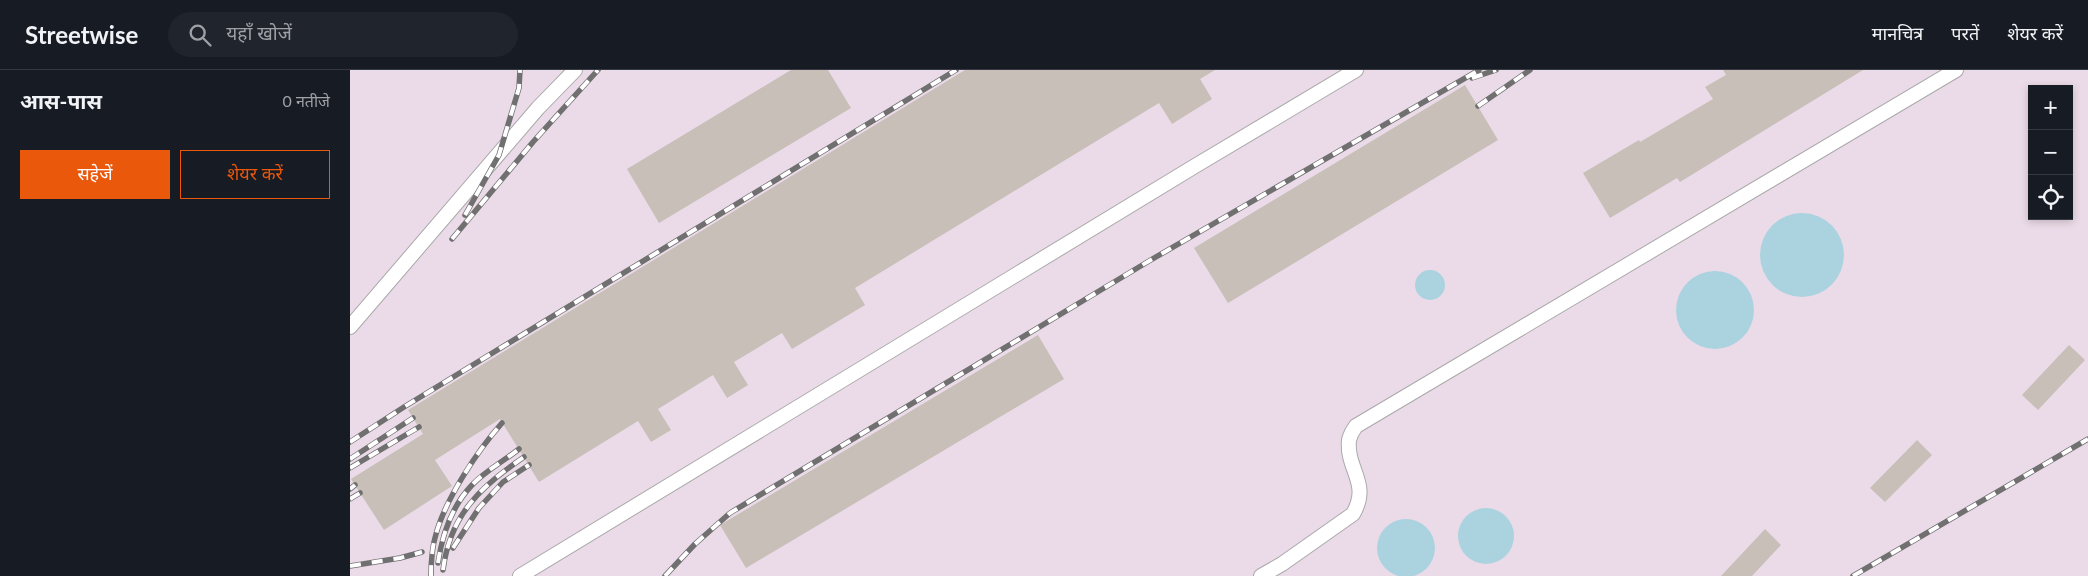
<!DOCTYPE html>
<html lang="hi">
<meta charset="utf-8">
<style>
:root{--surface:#171b24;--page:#20242c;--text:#f1f3f6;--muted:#9ea1a6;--line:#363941;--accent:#ea580c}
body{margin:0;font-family:Lato,"Noto Sans Devanagari",sans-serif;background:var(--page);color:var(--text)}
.controls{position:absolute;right:15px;top:15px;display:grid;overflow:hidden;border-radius:0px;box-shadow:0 2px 8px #0003}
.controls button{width:45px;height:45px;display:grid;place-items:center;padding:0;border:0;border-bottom:1px solid var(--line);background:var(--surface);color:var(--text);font:25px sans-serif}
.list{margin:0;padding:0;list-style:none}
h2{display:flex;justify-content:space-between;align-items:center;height:65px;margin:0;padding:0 20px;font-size:21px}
h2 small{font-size:16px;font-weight:400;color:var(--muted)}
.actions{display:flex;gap:10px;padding:15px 20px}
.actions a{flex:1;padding:11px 0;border:1px solid var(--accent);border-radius:0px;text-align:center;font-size:18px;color:var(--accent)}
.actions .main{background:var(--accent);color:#fff}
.icon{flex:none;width:28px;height:28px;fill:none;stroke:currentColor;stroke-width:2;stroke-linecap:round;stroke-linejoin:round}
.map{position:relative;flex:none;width:1738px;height:506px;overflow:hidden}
header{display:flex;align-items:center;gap:30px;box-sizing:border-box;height:70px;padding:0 25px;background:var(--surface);border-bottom:1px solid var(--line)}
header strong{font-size:24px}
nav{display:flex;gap:28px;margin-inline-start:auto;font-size:18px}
.search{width:350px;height:45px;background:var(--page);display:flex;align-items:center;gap:12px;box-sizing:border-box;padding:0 18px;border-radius:28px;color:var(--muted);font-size:19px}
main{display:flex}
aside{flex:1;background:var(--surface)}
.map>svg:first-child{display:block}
</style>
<header>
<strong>Streetwise</strong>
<div class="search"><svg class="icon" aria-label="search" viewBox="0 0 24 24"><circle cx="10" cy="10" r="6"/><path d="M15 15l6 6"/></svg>यहाँ खोजें</div>
<nav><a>मानचित्र</a><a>परतें</a><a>शेयर करें</a></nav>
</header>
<main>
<aside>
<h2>आस-पास<small>0 नतीजे</small></h2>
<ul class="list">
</ul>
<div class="actions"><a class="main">सहेजें</a><a>शेयर करें</a></div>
</aside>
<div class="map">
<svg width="1738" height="506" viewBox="0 0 1738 506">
<rect width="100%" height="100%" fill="#f2efe9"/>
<path fill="#ebdbe8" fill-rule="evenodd" d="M0,0H1738V506H0ZM1682,19H1719V146H1682Z"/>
<path fill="#aad3df" d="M1410 185a42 42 0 1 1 84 0a42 42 0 1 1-84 0Z
M1065 215a15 15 0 1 1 30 0a15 15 0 1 1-30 0Z
M1326 240a39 39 0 1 1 78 0a39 39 0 1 1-78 0Z
M1108 466a28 28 0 1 1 56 0a28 28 0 1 1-56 0Z
M1027 478a29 29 0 1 1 58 0a29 29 0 1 1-58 0Z"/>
<path fill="#c7bfb8" d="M441,0H478L501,38L309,153L277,99Z
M615,0H865L850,9L862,29L822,54L809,33L505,218L515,235L442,279L432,263L384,292L398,315L377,328L363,305L308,339L321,360L301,372L288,351L189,412L150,349L85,390L102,416L34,460L1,409L73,364L58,340Z
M1373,0H1513L1330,112L1327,108L1260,148L1233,103L1289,70L1290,72L1363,29L1355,17L1376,5Z
M1115,15L1148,70L878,233L844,178Z
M688,265L714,309L396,498L370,455Z
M1719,275L1735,290L1688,340L1672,325Z
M1567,370L1582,385L1535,432L1520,418Z
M1415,459L1431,475L1402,506H1371Z"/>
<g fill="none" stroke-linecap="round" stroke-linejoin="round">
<defs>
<path id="minor" d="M0,257L188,38L225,0
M170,506L845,96L1006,0
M911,506L932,494L1003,444C1021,413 996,400 999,370C1000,366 1003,360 1006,356L1606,0"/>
</defs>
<use href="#minor" stroke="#a9a9a9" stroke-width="16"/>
<use href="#minor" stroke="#fff" stroke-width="14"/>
<defs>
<path id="rail" d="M1122,8L1146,0
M1128,36L1180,0
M115,145L149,85L169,18L170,0
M102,169L183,72L248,0
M0,372L54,337L606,0
M0,389L63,348
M0,398L69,357
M0,419L5,415
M0,429L10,423
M103,478L129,438L153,412L179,395
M88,493C92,465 102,436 122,415C135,401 154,391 169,379
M0,496L50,488L72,482
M93,500C100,445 130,417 174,387
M81,506C81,492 82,477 86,464C96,428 128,380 152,353
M315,506L345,474L380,443L799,191L1129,0
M1503,506L1738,369"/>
</defs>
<use href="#rail" stroke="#707070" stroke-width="5.5"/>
<use href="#rail" stroke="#fff" stroke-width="4" stroke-dasharray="11" stroke-linecap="butt"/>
</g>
</svg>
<div class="controls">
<button>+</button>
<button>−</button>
<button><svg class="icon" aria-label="locate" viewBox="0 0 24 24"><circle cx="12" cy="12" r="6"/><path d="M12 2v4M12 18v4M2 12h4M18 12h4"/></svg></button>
</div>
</div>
</main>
